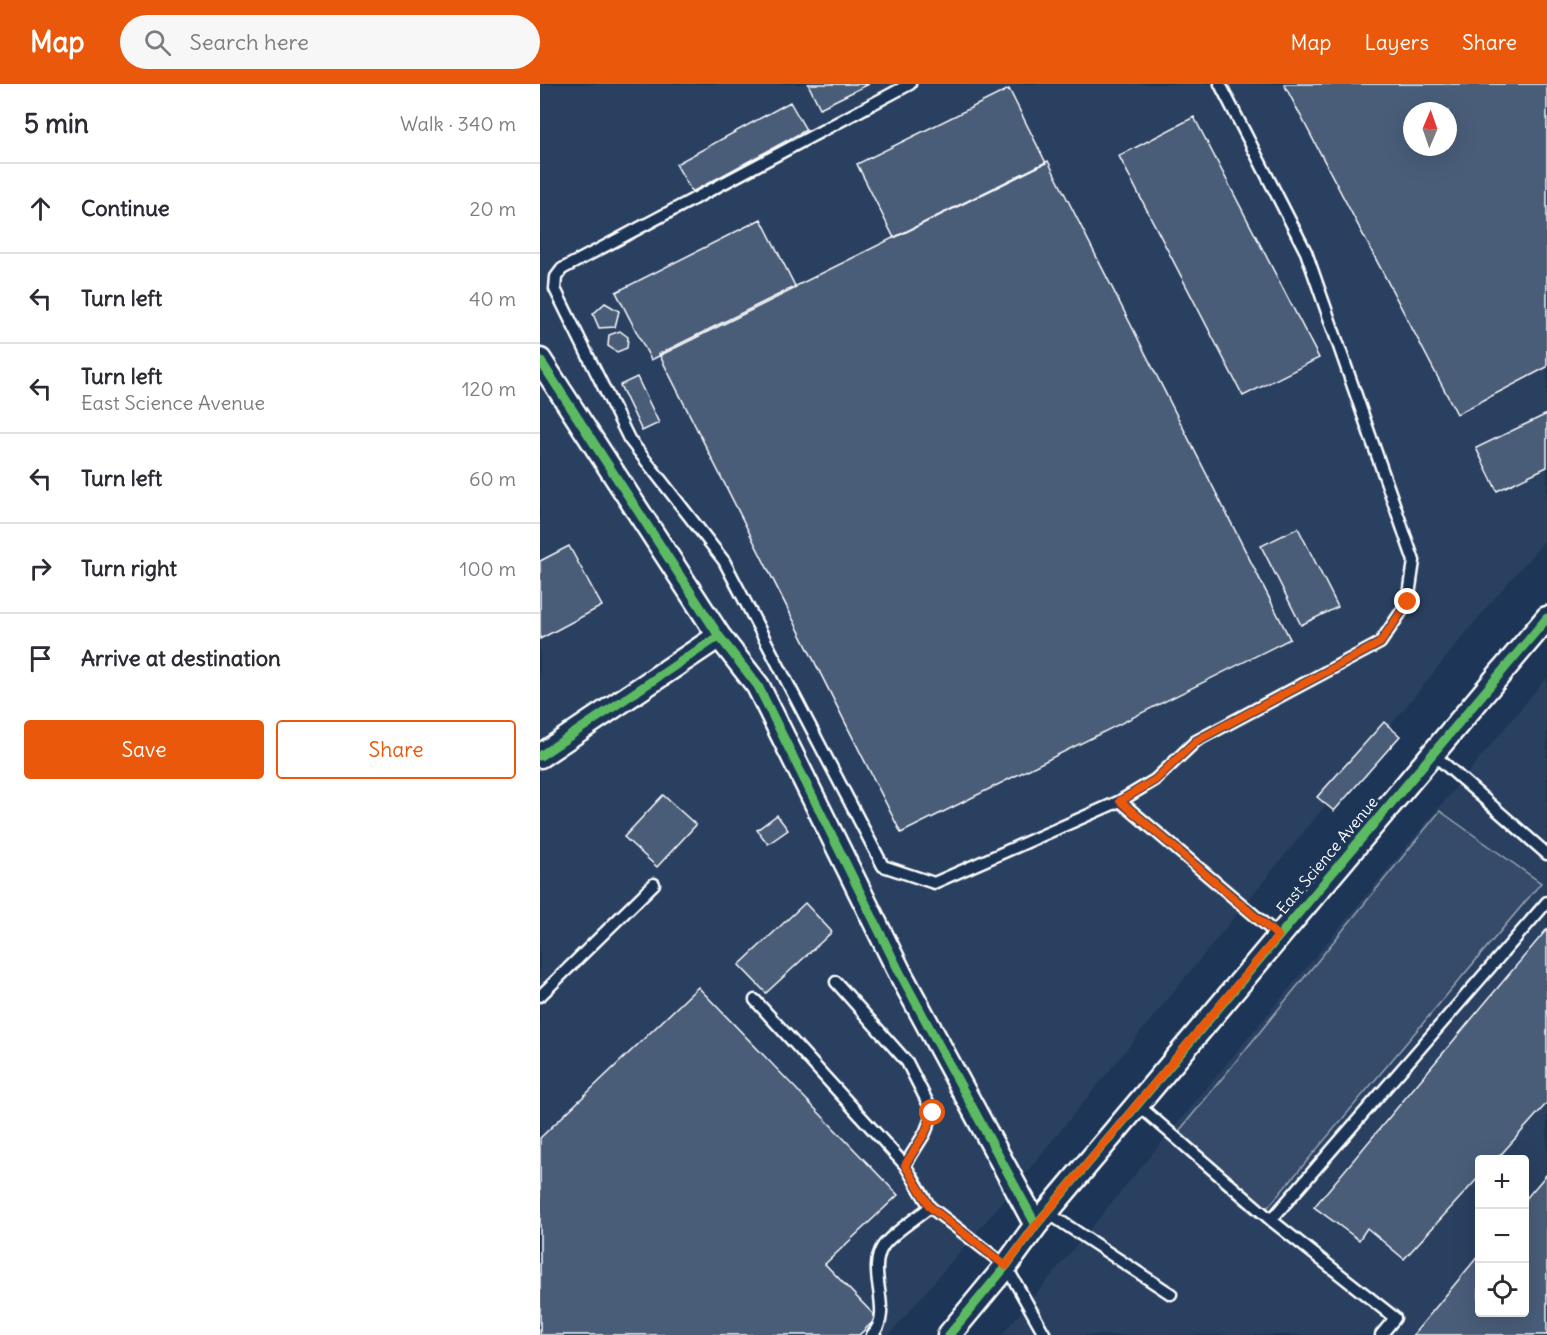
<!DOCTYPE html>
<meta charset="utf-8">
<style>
:root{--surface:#fff;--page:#f7f7f7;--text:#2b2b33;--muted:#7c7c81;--line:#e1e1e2;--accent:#ea580c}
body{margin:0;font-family:Delius,sans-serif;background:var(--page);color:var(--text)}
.controls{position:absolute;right:18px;bottom:18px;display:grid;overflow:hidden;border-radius:6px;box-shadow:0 6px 24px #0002}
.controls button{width:54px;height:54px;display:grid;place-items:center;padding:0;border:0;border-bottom:2px solid var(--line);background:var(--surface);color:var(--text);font:30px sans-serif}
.compass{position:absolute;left:863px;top:18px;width:54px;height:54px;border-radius:50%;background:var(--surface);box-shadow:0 6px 24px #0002;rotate:2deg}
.stop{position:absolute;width:18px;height:18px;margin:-14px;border:4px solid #ea580c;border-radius:50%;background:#fff}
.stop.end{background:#ea580c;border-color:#fff;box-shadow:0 2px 6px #0008}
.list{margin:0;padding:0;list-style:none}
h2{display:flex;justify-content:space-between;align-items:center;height:78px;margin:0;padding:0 24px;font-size:26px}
h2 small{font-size:20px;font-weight:400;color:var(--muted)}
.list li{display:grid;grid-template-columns:39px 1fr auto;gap:18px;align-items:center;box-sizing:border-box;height:90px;padding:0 24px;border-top:2px solid var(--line)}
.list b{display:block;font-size:22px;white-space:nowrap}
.list p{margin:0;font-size:20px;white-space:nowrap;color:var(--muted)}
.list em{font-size:20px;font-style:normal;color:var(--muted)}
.actions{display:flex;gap:12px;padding:18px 24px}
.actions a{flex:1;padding:14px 0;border:2px solid var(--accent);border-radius:6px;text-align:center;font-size:21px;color:var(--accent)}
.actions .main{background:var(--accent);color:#fff}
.icon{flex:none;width:33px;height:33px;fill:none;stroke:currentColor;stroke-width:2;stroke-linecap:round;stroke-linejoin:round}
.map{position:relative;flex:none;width:1007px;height:1251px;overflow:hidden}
header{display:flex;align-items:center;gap:36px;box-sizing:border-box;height:84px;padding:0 30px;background:var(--accent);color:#fff}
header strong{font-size:28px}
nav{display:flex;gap:33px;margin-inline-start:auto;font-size:21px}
.search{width:420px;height:54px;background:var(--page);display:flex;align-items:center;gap:15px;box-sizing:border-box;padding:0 21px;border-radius:33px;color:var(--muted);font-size:22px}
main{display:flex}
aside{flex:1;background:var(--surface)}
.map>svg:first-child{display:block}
</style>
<header>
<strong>Map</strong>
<div class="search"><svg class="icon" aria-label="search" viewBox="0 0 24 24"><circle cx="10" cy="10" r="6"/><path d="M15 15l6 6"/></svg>Search here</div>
<nav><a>Map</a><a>Layers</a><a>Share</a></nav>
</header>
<main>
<aside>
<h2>5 min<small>Walk · 340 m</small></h2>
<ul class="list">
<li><svg class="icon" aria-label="ahead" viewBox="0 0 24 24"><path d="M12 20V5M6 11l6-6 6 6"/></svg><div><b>Continue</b></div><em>20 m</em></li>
<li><svg class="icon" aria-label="left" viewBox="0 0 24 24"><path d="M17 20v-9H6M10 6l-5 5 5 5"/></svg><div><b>Turn left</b></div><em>40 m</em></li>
<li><svg class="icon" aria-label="left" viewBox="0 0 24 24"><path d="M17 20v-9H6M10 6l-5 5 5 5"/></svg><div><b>Turn left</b><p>East Science Avenue</p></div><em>120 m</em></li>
<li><svg class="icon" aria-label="left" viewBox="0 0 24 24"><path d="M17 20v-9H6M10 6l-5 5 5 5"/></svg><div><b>Turn left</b></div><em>60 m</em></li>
<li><svg class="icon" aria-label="right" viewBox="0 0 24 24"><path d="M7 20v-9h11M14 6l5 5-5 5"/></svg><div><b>Turn right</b></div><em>100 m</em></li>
<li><svg class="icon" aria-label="arrive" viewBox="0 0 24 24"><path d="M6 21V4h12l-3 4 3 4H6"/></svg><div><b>Arrive at destination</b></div></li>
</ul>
<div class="actions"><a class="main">Save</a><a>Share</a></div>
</aside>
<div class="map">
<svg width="1007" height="1251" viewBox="0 0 1007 1251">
<rect width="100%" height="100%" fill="#1d3557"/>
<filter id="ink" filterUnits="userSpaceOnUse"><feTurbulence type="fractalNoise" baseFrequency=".0167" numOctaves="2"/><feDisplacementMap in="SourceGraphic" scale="12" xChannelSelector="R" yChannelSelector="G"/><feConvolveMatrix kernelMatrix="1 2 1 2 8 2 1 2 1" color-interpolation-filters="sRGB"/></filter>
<g filter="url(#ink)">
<path fill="#2a4161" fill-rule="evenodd" d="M0,0H1007V454L947,523L464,1116L349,1251H0ZM872,27H908V63H872Z
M1007,593V1251H462L501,1204ZM939,1076H984V1228H939Z"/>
<path fill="#364b69" stroke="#9aa5b4" stroke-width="1.5" d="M900,727L1001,799L718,1135L631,1057Z"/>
<path fill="#4a5d79" stroke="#fff" stroke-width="1.5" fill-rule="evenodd" d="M268,0H329L280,24Z
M744,0H1007V283L917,330ZM872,27H908V63H872Z
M469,5L506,79L354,154L317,80Z
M250,18L266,46L152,108L136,80Z
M654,33L779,274L703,312L579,72Z
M508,77L750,555L361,749L119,270Z
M221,135L256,204L111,276L76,208Z
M65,219L79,227L75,243L59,244L53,230Z
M80,247L88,253L87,264L77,268L68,262L69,251Z
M97,293L119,339L102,347L80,301Z
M1007,330V383L957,407L936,364Z
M758,444L798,523L761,541L721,462Z
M29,462L62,522L0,555V477Z
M844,638L860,652L794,727L777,713Z
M123,711L156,741L117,783L84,753Z
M237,731L248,746L228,760L217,746Z
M265,819L292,848L226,909L199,881Z
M1007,845V1019L956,1076H939V1093L864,1175L827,1144L819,1156L774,1123Z
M158,903L358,1111L285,1180L337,1234L319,1251H0V1054Z
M1007,1090V1251H873L939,1171V1228H984V1117Z"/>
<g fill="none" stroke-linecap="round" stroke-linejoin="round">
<defs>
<path id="lane" d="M370,0L22,185L16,193L15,205L89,355L184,477L343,782L394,799L580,717L615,696L656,657L840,559L868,518L874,477L766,168L680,0
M892,669L1007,770
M580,717L739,852
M296,898L367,978L393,1029L385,1049L365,1081L390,1123L466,1182L505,1251
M0,912L114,800
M215,916L365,1081
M598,1021L731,1136L855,1234L841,1251
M508,1129L631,1210
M731,1136L1007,818
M332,1251C355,1228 325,1189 343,1162C352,1149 377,1134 390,1123"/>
<path id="street" d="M0,276L179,552L0,672
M179,552L218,602L361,891L496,1141
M409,1251L466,1182L496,1141L1007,534"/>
</defs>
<use href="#lane" stroke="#fff" stroke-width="15"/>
<use href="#street" stroke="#fff" stroke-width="27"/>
<use href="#lane" stroke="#1d3557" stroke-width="10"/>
<use href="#street" stroke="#1d3557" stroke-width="22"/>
<defs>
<path id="cycleway" d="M0,276L179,552L0,672
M179,552L218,602L361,891L496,1141
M409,1251L466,1182L496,1141L1007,534"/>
</defs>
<use href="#cycleway" stroke="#1d3557" stroke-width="13"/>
<use href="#cycleway" stroke="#5cba63" stroke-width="9"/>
</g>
</g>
<g fill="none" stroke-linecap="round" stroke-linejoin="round" filter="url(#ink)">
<path stroke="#ea580c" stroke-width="8" d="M393,1029L385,1049L365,1081L390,1123L466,1182L496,1141L738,852L580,717L615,696L656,657L840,559L868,518"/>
</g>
<g text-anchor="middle" stroke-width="6" stroke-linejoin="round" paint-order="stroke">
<g font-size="16" fill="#fff" stroke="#1d3557">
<text transform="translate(787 771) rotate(-50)" y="6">East Science Avenue</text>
</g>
</g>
</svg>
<div class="controls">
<button>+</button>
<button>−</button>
<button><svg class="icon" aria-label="locate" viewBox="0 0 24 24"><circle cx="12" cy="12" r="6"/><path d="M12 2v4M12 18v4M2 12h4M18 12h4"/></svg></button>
</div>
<svg class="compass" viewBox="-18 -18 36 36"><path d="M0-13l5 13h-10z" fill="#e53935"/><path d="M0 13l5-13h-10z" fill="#7c7c81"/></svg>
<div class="stop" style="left:393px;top:1029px"></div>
<div class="stop end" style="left:868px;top:518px"></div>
</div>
</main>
